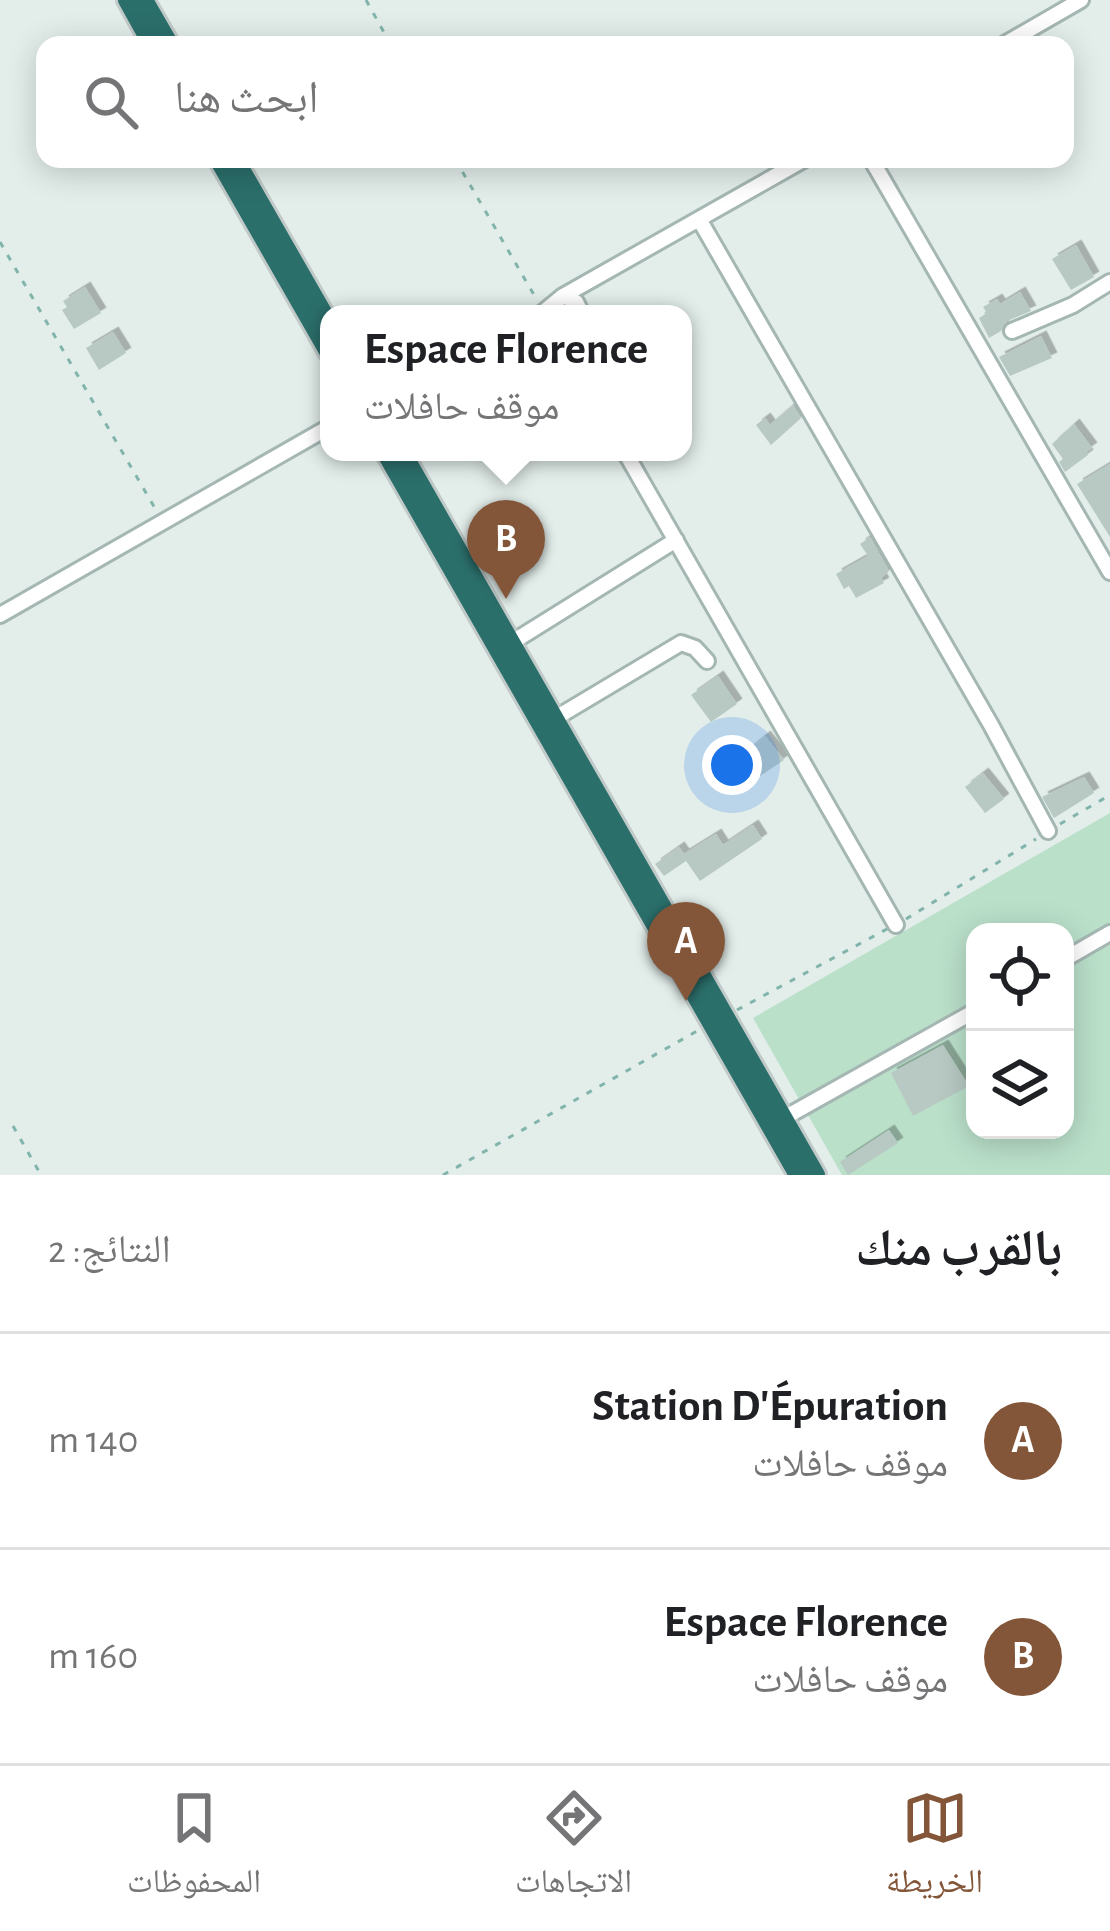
<!DOCTYPE html>
<html lang="ar">
<meta charset="utf-8">
<style>
:root{--surface:#fff;--page:#f2f2f2;--text:#202124;--muted:#757577;--line:#e0e0e0;--accent:#835639}
body{margin:0;font-family:"Alegreya Sans","Noto Naskh Arabic",sans-serif;background:var(--page);color:var(--text);direction:rtl}
.controls{position:absolute;right:36px;bottom:36px;display:grid;overflow:hidden;border-radius:24px;box-shadow:0 6px 30px #0003}
.controls button{width:108px;height:108px;display:grid;place-items:center;padding:0;border:0;border-bottom:3px solid var(--line);background:var(--surface);color:var(--text);font:60px sans-serif}
.you{position:absolute;left:732px;top:765px;width:42px;height:42px;margin:-30px;border:9px solid #fff;border-radius:50%;background:#1a73e8;box-shadow:0 0 0 18px #1a73e833}
.badge{display:grid;place-items:center;width:78px;height:78px;border-radius:50%;background:var(--accent);color:#fff;font-size:39px;font-weight:700}
.pin{position:absolute;translate:-50% -99px;filter:drop-shadow(0 3px 6px #0008)}
.pin::after{content:'';position:absolute;top:63px;width:42px;height:36px;background:inherit;clip-path:polygon(0 0,100% 0,50% 100%)}
.popup{position:absolute;left:320px;top:305px;width:372px;height:156px;box-sizing:border-box;display:grid;place-content:center;border-radius:24px;background:var(--surface);filter:drop-shadow(0 3px 9px #0005);font-size:39px;white-space:nowrap;color:var(--muted)}
.popup b{font-size:45px;color:var(--text)}
.popup::after{content:'';position:absolute;left:50%;top:100%;margin-left:-24px;border:24px solid transparent;border-top-color:var(--surface)}
.list{margin:0;padding:0;list-style:none}
h2{display:flex;justify-content:space-between;align-items:center;height:156px;margin:0;padding:0 48px;font-size:51px}
h2 small{font-size:39px;font-weight:400;color:var(--muted)}
.list li{display:grid;grid-template-columns:78px 1fr auto;gap:36px;align-items:center;box-sizing:border-box;height:216px;padding:0 48px;border-top:3px solid var(--line)}
.list b{display:block;font-size:45px;white-space:nowrap}
.list p{margin:0;font-size:39px;white-space:nowrap;color:var(--muted)}
.list em{font-size:39px;font-style:normal;color:var(--muted)}
.icon{flex:none;width:66px;height:66px;fill:none;stroke:currentColor;stroke-width:2;stroke-linecap:round;stroke-linejoin:round}
.map{position:relative;flex:none;width:1110px;height:1175px;overflow:hidden;direction:ltr}
.search{position:absolute;background:var(--surface);box-shadow:0 6px 30px #0003;left:36px;right:36px;top:36px;height:132px;display:flex;align-items:center;gap:30px;box-sizing:border-box;padding:0 42px;border-radius:24px;color:var(--muted);font-size:45px}
.sheet{height:588px;background:var(--surface)}
nav{display:flex;justify-content:space-around;align-items:center;box-sizing:border-box;height:168px;border-top:3px solid var(--line);background:var(--surface);font-size:33px;color:var(--muted)}
nav a{display:grid;justify-items:center;gap:6px}
nav .on{color:var(--accent)}
.map>svg:first-child{display:block}
</style>
<div class="map">
<svg width="1110" height="1175" viewBox="0 0 1110 1175">
<defs>
<filter id="shadow"><feDropShadow dx="5.5" dy="-5.5" stdDeviation="0" flood-color="#0004"/></filter>
</defs>
<rect width="100%" height="100%" fill="#e3eeeb"/>
<path fill="#bae0ca" fill-rule="evenodd" d="M1110,813V1175H842L753,1018ZM975,932H1065V1130H975Z"/>
<path fill="#b8c9c4" filter="url(#shadow)" d="M1076,245L1094,277L1071,290L1052,259Z
M85,287L101,313L74,329L62,310L67,307L63,301Z
M1020,292L1031,311L1007,321L1001,331L989,338L979,318L987,313L983,307L997,299L1000,304Z
M113,332L126,353L99,370L86,348Z
M1041,336L1052,358L1010,376L999,357Z
M793,405L801,418L771,445L756,425L765,418L770,425Z
M1074,424L1092,448L1086,452L1088,455L1065,472L1059,462L1063,459L1052,444Z
M1110,464V537L1077,484Z
M870,537L889,571L881,578L884,583L856,598L849,586L844,589L836,574L868,556L860,544Z
M718,676L737,704L711,722L691,695Z
M765,736L784,760L760,776L743,754Z
M983,773L1004,799L985,813L965,787Z
M1084,777L1094,793L1054,818L1042,797Z
M753,825L762,839L700,881L686,861L664,876L655,864L679,847L684,854L716,834L723,845Z
M943,1045L969,1086L913,1116L891,1073Z
M889,1130L898,1143L848,1175L840,1162Z"/>
<g fill="none" stroke-linecap="round" stroke-linejoin="round">
<defs>
<path id="minor" d="M1003,45L1081,0
M871,159L1110,572
M699,219L991,725L1048,831
M563,296L576,302L582,314
M541,314L563,296L805,159
M1012,331L1073,305L1110,282
M625,452L896,925
M0,615L329,427
M511,643L676,540
M554,719L681,643L695,648L707,661
M1065,959L1110,933
M784,1118L975,1011"/>
<path id="highway" d="M127,0L152,45
M144,0L170,45
M218,159L329,353
M235,159L329,323
M385,452L798,1175
M402,452L816,1175"/>
</defs>
<use href="#minor" stroke="#a5b7b3" stroke-width="20"/>
<use href="#highway" stroke="#c1cac9" stroke-width="24"/>
<path stroke="#81b4ab" stroke-width="3" stroke-dasharray="6 9" stroke-linecap="butt" d="M366,0L391,45
M455,159L537,300
M0,242L156,510
M1060,824L1110,795
M906,919L1036,839
M737,1010L887,929
M13,1126L41,1175
M443,1175L697,1031"/>
<use href="#minor" stroke="#fff" stroke-width="14"/>
<use href="#highway" stroke="#2b6f6b" stroke-width="18"/>
</g>
</svg>
<div class="controls">
<button><svg class="icon" aria-label="locate" viewBox="0 0 24 24"><circle cx="12" cy="12" r="6"/><path d="M12 2v4M12 18v4M2 12h4M18 12h4"/></svg></button>
<button><svg class="icon" aria-label="layers" viewBox="0 0 24 24"><path d="M12 4l9 5-9 5-9-5zM3 14l9 5 9-5"/></svg></button>
</div>
<div class="you"></div>
<div class="pin badge" style="left:686px;top:1001px">A</div>
<div class="pin badge" style="left:506px;top:599px">B</div>
<div class="popup"><b>Espace Florence</b>موقف حافلات</div>
<div class="search"><svg class="icon" aria-label="search" viewBox="0 0 24 24"><circle cx="10" cy="10" r="6"/><path d="M15 15l6 6"/></svg>ابحث هنا</div>
</div>
<section class="sheet">
<h2>بالقرب منك<small>النتائج: 2</small></h2>
<ul class="list">
<li><span class="badge">A</span><div><b>Station D'Épuration</b><p>موقف حافلات</p></div><em>140 m</em></li>
<li><span class="badge">B</span><div><b>Espace Florence</b><p>موقف حافلات</p></div><em>160 m</em></li>
</ul>
</section>
<nav>
<a class="on"><svg class="icon" aria-label="map" viewBox="0 0 24 24"><path d="M3 6l6-2 6 2 6-2v14l-6 2-6-2-6 2zM9 4v14M15 6v14"/></svg>الخريطة</a>
<a><svg class="icon" aria-label="directions" viewBox="0 0 24 24"><path d="M12 3l9 9-9 9-9-9zM9 14v-3h6M13 9l2 2-2 2"/></svg>الاتجاهات</a>
<a><svg class="icon" aria-label="saved" viewBox="0 0 24 24"><path d="M7 4h10v16l-5-4-5 4z"/></svg>المحفوظات</a>
</nav>
